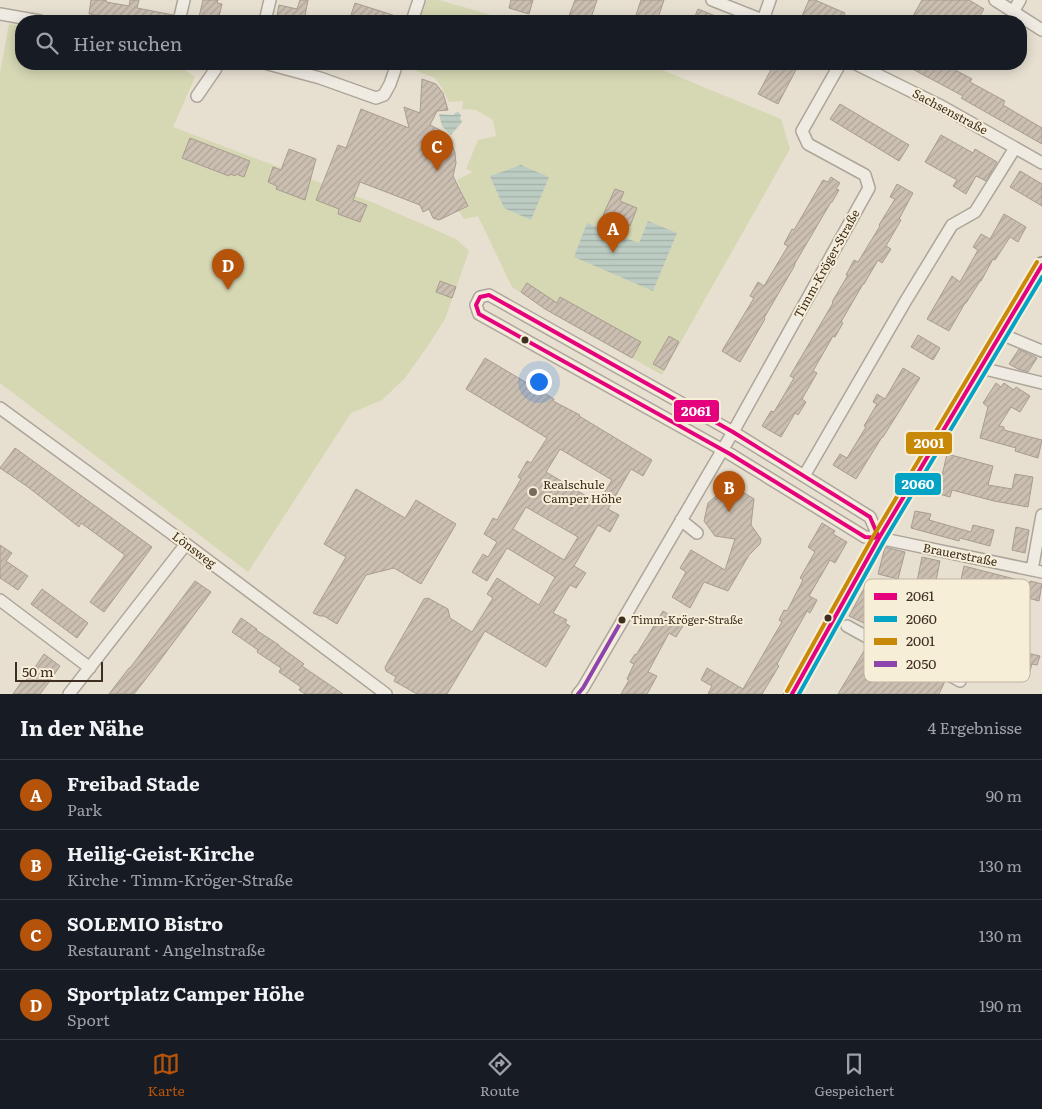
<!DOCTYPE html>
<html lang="de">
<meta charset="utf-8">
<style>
:root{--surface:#171b24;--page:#20242c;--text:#f1f3f6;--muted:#9ea1a6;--line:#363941;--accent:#b45309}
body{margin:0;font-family:Literata,serif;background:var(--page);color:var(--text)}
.scale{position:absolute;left:15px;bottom:12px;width:88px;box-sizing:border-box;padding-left:5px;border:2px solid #3d2e20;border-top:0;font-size:14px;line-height:18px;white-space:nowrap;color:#3d2e20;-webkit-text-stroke:4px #f7eed8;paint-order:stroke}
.you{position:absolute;left:538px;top:381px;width:18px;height:18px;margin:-12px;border:4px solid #fff;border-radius:50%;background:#1a73e8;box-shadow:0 0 0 8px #1a73e833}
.badge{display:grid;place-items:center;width:32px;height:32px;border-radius:50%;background:var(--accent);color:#fff;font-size:16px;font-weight:700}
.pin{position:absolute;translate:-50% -41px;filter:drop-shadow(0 1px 2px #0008)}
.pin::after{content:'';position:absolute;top:26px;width:18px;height:15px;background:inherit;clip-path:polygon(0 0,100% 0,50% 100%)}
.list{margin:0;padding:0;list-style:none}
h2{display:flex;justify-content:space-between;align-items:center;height:65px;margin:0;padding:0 20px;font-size:21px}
h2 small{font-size:16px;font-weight:400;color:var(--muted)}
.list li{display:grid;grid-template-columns:32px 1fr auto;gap:15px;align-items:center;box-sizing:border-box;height:70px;padding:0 20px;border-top:1px solid var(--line)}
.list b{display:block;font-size:19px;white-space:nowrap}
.list p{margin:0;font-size:16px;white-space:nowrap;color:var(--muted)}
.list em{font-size:16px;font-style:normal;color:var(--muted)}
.icon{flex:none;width:28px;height:28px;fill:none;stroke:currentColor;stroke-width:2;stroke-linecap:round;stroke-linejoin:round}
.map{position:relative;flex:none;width:1042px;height:694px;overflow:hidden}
.search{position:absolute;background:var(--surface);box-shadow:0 2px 12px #0003;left:15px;right:15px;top:15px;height:55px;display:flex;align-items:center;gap:12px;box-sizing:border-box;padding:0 18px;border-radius:20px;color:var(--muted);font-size:19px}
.sheet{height:345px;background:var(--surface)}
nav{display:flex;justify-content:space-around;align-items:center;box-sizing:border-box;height:70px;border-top:1px solid var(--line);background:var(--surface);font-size:14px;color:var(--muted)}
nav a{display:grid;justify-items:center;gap:2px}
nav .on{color:var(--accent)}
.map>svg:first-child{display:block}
</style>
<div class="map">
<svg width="1042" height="694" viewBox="0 0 1042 694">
<defs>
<pattern id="water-rules" width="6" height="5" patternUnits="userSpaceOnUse" patternTransform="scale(1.25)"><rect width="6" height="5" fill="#bcccc2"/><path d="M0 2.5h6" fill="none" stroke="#a2b0a6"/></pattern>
<pattern id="building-hatch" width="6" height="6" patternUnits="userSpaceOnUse" patternTransform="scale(1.25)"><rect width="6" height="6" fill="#cbbfb2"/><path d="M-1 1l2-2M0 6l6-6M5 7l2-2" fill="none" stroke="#afa499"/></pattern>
</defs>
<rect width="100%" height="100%" fill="#e7e0d1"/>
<path fill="#d6d7b3" d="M427,0H439L512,21H419Z
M9,24L21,26V64H176L195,77L173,127L374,203L456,239L469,251L445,319L427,347L405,378L382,400L351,413L248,572L0,383V73Z
M407,64H648L781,119L790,149L662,375L545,309L512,287L478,216L464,219L459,211L468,206L457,180L473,172L466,169L478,140L496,136L493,120L476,110L462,109L463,101L449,102L443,90L435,78L406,67Z"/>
<path fill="url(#water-rules)" d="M458,112L461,115L460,118L462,122L451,135L442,126L439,114L454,115L455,113Z
M521,165L549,177L531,220L504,208L490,176Z
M648,221L677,233L653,291L574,257L587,223L639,243Z"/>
<path fill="url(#building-hatch)" stroke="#a89c90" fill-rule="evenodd" d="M91,0H106V2L129,6L130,0H139L137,8L173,15L172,21H133L108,16V17L89,14Z
M203,0H218L217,3L222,4L218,21H198Z
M300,0H308L304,21H276L279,5L297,9Z
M511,0H533L529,14L509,8Z
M575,0H597L590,21H567Z
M641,0H664L657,21H634Z
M809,0H815L845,13L841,21H814L802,16Z
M922,0H969L984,9L977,21H922L913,16Z
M355,3L405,19V21H349Z
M698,9L728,21H693Z
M774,64H799L778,104L758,94Z
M903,64H944L972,79L970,82L1005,101L1003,105L1042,128V144L961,98L963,96Z
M422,79L436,84L443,93L448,110L437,111L430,125L440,130L451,142L455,153L456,163L453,176L468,206L439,220L433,218L429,209L423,212L420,205L360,182L353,200L367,205L360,222L338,214L339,209L316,200L338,145L346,148L361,109L409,128L404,107L420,113Z
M840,104L909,145L899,161L830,119Z
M941,135L973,153L975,149L997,162L986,181L976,176L966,194L953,186L957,180L925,162Z
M190,138L250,161L244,177L236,174L235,176L230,174L229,176L182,158Z
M289,149L316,159L305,200L276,189L277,186L268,182L273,167L281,170Z
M1020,171L1042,184V206L1010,187Z
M831,177L840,183L836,189L839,190L832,202H831L794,265H795L764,318L765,319L740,362L722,351L754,298L750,296L758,282L764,286L788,246L784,244L792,229L794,230L823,180L828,182Z
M897,184L913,193L899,219L901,220L886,246L891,249L882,263L878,260L864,284H863L841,322L843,323L835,337L833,336L813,371L817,373L802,399L806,402L798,415L795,413L781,437L762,426L771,411L774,412L794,378L790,376L833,303L832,302L848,275H846L854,260L858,262L880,226L879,225L895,199L890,197Z
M615,189L624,192L620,201L637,208L630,226L603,215Z
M1004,214L1026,227L1018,242L1010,237L995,260L993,259L981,281H980L966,303H965L949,331L927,319L952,276L960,282L978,250L973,247L981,234L990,239Z
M440,281L456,287L452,298L436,292Z
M527,283L557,303L560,297L641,342L632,358L545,309L521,292Z
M918,335L940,348L933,360L911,347Z
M669,336L679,342L664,370L653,364Z
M1019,349L1037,358L1028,372L1018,369L1009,364Z
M485,358L554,399L553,401L580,415L579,416L652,460L643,476L631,469L608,509L619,515L610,532L598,525L574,566L586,573L576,588L570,585L553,613L567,620L565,623L570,626L546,667L485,631L447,694H417L394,681L396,677L386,671L385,667L424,599L428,598L448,609L450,618L472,632L493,598L487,594L497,578L539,605L555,577L507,548L487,581L472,572L483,554L488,557L497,542L484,534L493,518L497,520L521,479L518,477L527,461L531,463L547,438L466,389ZM560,449L612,480L598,503L546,472ZM526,507L578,537L564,560L513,529Z
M903,368L920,378L883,437H882L856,479L833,465L840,454L847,458L866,427L864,426L877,404L873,402L877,394L885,399Z
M996,383L1001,387L1004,383L1014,390L1016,387L1030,396L1020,412L1011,407L999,426L1004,427V430L1042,440L1038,458L1015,451L1016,448L980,438L988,407L983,403Z
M15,448L152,547L104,612L90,602L125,555L81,523L79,527L28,487L0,468Z
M947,454L993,466L988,485L1012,489L1015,474L1033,477L1028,507L994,501L952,490L950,497L932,492L935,479L941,480Z
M730,484L754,499L751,525L761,539L760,544L749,555L728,591L704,582L690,608L672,597L686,572L680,568L691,550L725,570L735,539L715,536L704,521L708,503Z
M356,489L405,518L416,500L456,524L421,584L394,568L366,575L337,624L324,616H320L313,613L346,557L324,544Z
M915,511L931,514L929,520L971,532L973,525L994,530L990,546L960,538L959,541L911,528Z
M822,523L835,531L833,534L847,542L835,563L830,560L809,596L817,600L810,613L807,611L777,664L779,666L762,694H708L712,686L701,680L707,668L743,689L782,622L779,620L784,610L787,611L803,580L800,578L815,552L808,547Z
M1016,527L1029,530L1025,553L1012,550Z
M0,545L12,553L6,561L28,576L18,590L0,578Z
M885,547L905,552L898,579L878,574Z
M922,557L940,561L934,590L916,586Z
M964,566L1030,583V581L1042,584L1039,601L1028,598L1027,597V598L1016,595L1015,596L989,590L990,588L972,584L970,592L959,589Z
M195,581L211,592L152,671L134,694H109L129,668H130Z
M866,585L888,596L872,627L849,616Z
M42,589L88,623L77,638L31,604Z
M663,611L684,624L676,637L669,633L648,672L657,676L647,694H621L629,680L627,679L634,664L630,662L635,654L636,655Z
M241,618L257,629L256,630L279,645V646L304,664L302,666L343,694H305L299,690L301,687L279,672L281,668L257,652L258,650L232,632Z
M867,646L882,654L899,655L945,681L939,694H838Z
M1023,652L1040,656L1037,665L1032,664L1030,671L1019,669Z
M44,654L60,666L49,682L40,694H13L22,681L25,682Z"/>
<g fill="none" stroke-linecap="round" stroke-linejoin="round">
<defs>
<path id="minor" d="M712,0L765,21
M995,0L1042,30
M1013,12L1020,0
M0,14L40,21
M763,20L770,0
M179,21L184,0
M265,21L270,0
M412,21L419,0
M268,64L320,78L376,98L384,95L390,84L397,64
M856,64L943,107L1042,163
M197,96L215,70L218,64
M1001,334L1037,349L1042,351
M981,368L1042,383
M0,408L186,544L386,694
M804,476L905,302L952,225L975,212L1015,148
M681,520L697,533
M879,538L870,517L733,432L489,295L480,297L476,305L479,314L730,454L865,537L879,538L1042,572
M1032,570L1042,515
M0,600L90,668
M847,626L885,647L901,648L960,681
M69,694L186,544
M578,694L583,688L733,432L869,188L865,175L808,144L802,131L840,64"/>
<path id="major" d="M792,694L879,538L1042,265"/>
</defs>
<use href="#minor" stroke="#ada599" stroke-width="14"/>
<use href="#major" stroke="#928b80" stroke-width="18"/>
<use href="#minor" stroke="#efebe3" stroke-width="11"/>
<use href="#major" stroke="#e6e1d4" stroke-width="15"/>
<defs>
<path id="bus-1" d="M489,295L733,432L870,517L879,538L865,537L730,454L479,314L476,305L480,297Z
M792,694L879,538L1042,265"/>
<path id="bus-2" d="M799,694L884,541L1042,277"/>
<path id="bus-3" d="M787,691L874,535L1037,262"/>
<path id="bus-4" d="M578,694L583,688L622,620"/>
</defs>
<use href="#bus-1" stroke="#f7eed8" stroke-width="8"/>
<use href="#bus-2" stroke="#f7eed8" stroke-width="8"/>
<use href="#bus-3" stroke="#f7eed8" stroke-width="8"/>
<use href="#bus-4" stroke="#f7eed8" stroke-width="8"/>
<use href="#bus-1" stroke="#e5007d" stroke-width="4"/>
<use href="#bus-2" stroke="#03a3c5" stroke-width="4"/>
<use href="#bus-3" stroke="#c88808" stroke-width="4"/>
<use href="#bus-4" stroke="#8e44ad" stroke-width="4"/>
</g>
<g fill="#3d2e20" stroke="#f7eed8" stroke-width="2">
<circle cx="525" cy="340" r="4.5"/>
<circle cx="828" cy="618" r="4.5"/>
<circle cx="622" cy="620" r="4.5"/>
</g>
<circle fill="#786c5e" stroke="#f7eed8" stroke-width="2" cx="533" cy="492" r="5"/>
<g text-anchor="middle" stroke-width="4" stroke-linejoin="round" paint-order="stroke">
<g font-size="11" fill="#3d2e20" stroke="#f7eed8" text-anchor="start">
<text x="631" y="624">Timm-Kröger-Straße</text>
</g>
<g font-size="12" fill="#3d2e20" stroke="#f7eed8">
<text transform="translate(950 112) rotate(28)" y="4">Sachsenstraße</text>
<text transform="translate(827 264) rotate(-61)" y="4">Timm-Kröger-Straße</text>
<text transform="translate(194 550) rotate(37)" y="4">Lönsweg</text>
<text transform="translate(960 555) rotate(11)" y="4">Brauerstraße</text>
</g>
<g font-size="12" fill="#3d2e20" stroke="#f7eed8" text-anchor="start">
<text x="543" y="489">Realschule<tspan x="543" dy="14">Camper Höhe</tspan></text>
</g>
</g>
<rect x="864" y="579" width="166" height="103" rx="8" fill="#f7eed8" stroke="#bfb4a1" stroke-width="1"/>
<rect x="874" y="593" width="23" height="7" fill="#e5007d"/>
<rect x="874" y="616" width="23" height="6" fill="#03a3c5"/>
<rect x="874" y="638" width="23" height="7" fill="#c88808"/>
<rect x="874" y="661" width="23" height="6" fill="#8e44ad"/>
<g font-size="14" fill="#3d2e20">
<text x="906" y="601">2061</text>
<text x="906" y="624">2060</text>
<text x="906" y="646">2001</text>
<text x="906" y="669">2050</text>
</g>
<g stroke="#f7eed8" stroke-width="2">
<rect x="673" y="399" width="47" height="24" rx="5" fill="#e5007d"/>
<rect x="905" y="431" width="48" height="24" rx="5" fill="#c88808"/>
<rect x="894" y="472" width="48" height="24" rx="5" fill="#03a3c5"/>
</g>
<g font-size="14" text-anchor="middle" font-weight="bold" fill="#fff">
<text x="696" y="416">2061</text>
<text x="929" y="448">2001</text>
<text x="918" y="489">2060</text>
</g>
</svg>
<div class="scale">50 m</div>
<div class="you"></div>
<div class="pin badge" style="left:613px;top:253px">A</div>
<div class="pin badge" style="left:729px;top:512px">B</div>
<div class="pin badge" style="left:437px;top:171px">C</div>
<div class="pin badge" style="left:228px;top:290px">D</div>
<div class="search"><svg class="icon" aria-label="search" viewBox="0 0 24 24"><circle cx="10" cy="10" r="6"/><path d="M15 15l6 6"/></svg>Hier suchen</div>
</div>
<section class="sheet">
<h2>In der Nähe<small>4 Ergebnisse</small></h2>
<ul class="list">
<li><span class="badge">A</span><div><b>Freibad Stade</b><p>Park</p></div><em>90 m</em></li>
<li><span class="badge">B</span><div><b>Heilig-Geist-Kirche</b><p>Kirche · Timm-Kröger-Straße</p></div><em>130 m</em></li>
<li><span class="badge">C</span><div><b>SOLEMIO Bistro</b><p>Restaurant · Angelnstraße</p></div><em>130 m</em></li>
<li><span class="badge">D</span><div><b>Sportplatz Camper Höhe</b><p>Sport</p></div><em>190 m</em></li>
</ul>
</section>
<nav>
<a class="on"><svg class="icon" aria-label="map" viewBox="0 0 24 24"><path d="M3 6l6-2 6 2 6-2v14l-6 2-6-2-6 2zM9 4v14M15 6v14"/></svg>Karte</a>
<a><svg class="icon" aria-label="directions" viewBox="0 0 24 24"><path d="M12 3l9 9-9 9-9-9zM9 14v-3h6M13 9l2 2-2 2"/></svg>Route</a>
<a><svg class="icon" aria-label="saved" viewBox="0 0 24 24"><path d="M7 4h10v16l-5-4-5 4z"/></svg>Gespeichert</a>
</nav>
